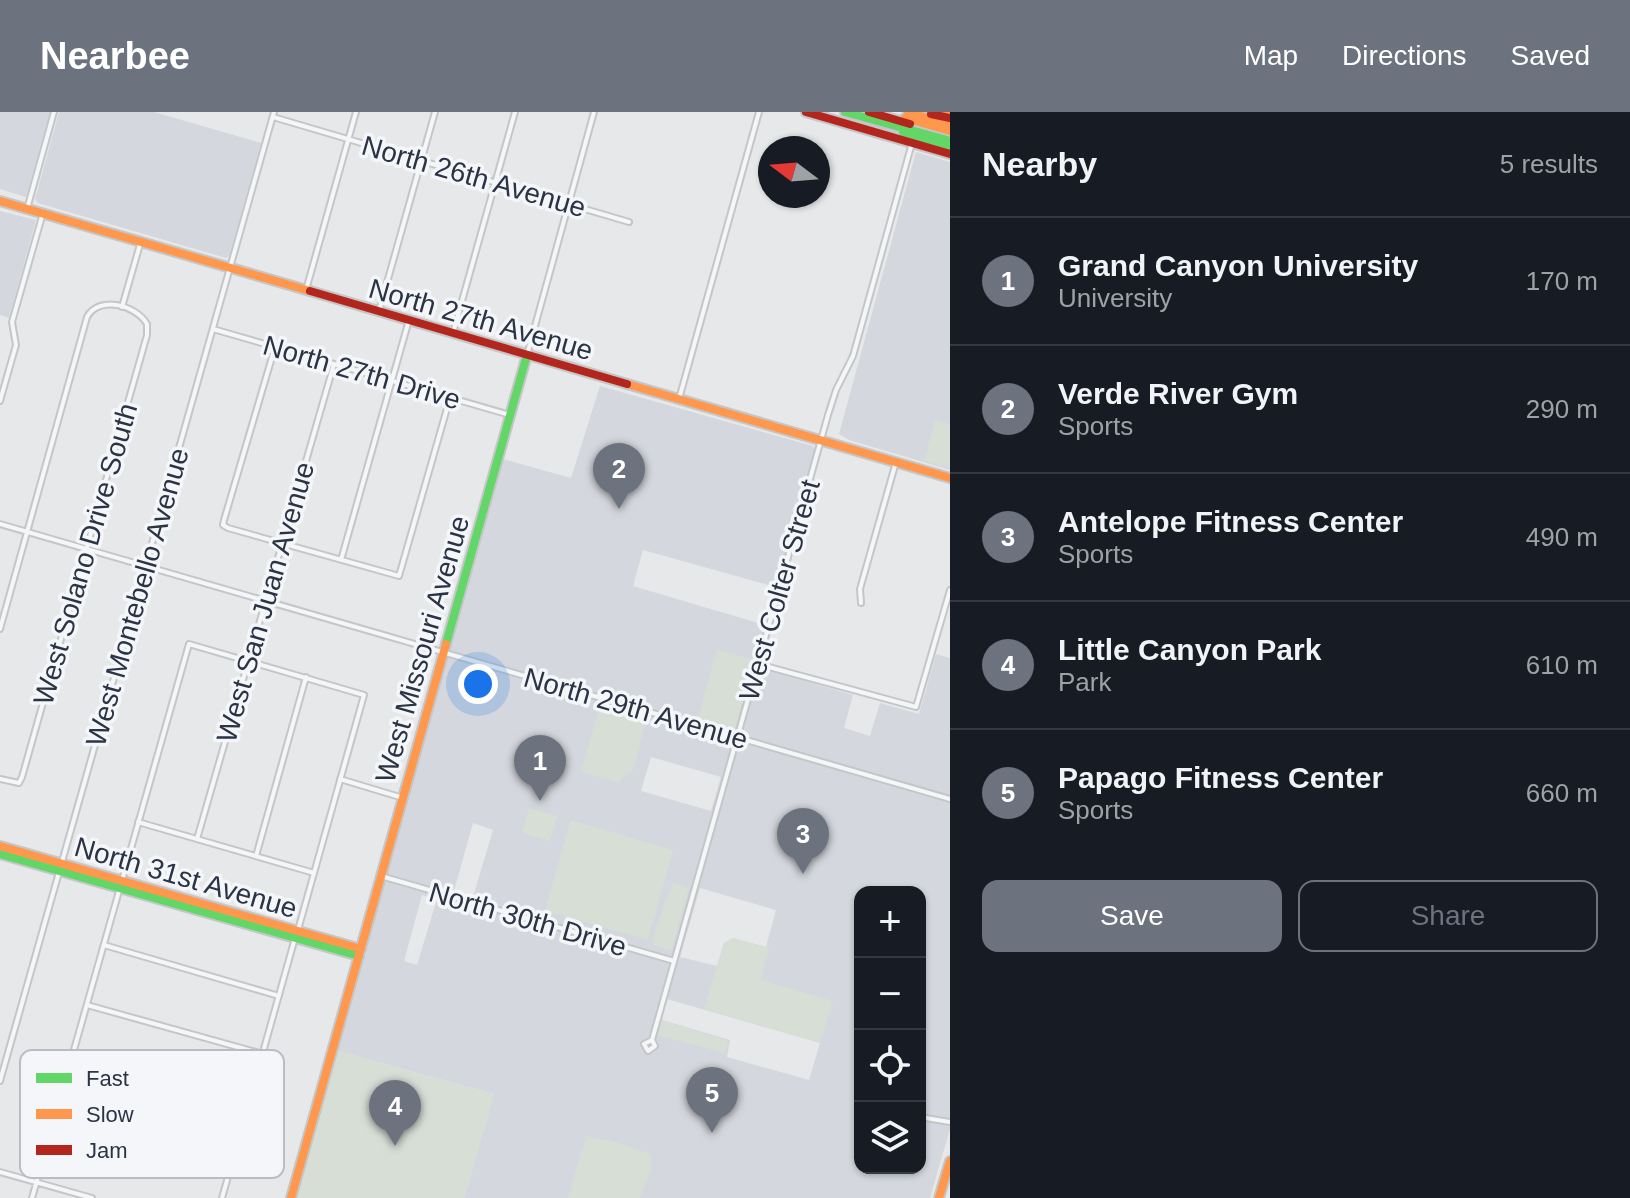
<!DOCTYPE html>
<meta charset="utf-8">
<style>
:root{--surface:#171b24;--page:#20242c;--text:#f1f3f6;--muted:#9ea1a6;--line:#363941;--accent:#6c737f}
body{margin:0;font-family:Arial,sans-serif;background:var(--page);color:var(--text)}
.controls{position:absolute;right:24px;bottom:24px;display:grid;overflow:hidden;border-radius:16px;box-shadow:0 2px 6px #0004}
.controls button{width:72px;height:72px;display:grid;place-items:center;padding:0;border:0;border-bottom:2px solid var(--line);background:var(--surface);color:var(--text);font:40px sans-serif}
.compass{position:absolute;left:758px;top:24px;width:72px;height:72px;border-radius:50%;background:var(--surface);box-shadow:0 2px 6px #0004;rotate:286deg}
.you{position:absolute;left:478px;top:572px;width:28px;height:28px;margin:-20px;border:6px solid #fff;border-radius:50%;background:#1a73e8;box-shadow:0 0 0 12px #1a73e833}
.badge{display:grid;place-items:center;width:52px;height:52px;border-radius:50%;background:var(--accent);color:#fff;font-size:26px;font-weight:700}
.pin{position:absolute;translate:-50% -66px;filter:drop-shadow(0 2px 4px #0008)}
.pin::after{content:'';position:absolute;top:42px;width:28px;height:24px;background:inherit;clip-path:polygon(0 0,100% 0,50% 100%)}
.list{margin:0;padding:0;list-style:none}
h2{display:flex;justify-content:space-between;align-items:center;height:104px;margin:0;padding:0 32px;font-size:34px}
h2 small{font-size:26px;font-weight:400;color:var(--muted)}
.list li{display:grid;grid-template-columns:52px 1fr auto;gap:24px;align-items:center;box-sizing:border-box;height:128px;padding:0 32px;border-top:2px solid var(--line)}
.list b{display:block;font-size:30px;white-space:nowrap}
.list p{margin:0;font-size:26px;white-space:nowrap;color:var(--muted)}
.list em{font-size:26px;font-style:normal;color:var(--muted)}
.actions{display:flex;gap:16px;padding:24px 32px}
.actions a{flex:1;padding:18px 0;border:2px solid var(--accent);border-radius:16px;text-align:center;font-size:28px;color:var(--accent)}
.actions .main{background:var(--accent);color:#fff}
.icon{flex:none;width:44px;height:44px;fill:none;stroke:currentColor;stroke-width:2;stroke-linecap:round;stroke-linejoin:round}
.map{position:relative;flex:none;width:950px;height:1086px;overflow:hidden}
header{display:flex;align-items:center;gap:48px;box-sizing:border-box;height:112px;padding:0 40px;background:var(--accent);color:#fff}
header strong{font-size:38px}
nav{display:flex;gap:44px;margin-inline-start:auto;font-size:28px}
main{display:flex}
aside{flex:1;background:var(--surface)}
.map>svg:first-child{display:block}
</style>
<header>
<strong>Nearbee</strong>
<nav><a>Map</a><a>Directions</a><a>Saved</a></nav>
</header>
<main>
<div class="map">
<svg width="950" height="1086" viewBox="0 0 950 1086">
<rect width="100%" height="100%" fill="#e6e8ea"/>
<path fill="#d4d7dd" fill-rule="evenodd" d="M0,0H50L26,85L0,77Z
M59,0H154L261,31L229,144L226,146L38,91L35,87Z
M916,40L950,50V358L849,328L839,322Z
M0,99L36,108L9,206L0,203Z
M600,274L813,334L815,338L776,475L643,438L633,474L765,513L754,554L853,583L844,616L870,624L880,591L919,602L936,542L950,546V1017L930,1086H464L494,982L338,939L367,836L380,774L503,347L571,366ZM651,645L721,665L711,699L641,679ZM473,711L493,718L473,785L454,779ZM700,776L776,798L766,835L733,826L724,831L717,854L680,845ZM860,780H920V1056H860ZM422,783L437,787L417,853L404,849ZM667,887L820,931L809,968L727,945L730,928L662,908Z"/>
<path fill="#d6ded6" d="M935,308L950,312V356L924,349Z
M717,538L754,548L735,616L698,605Z
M600,593L647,607L633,658L622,666L620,671L581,660Z
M529,696L557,704L550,729L522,721Z
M571,708L673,738L648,828L545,799Z
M673,770L689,776L671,839L654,833L652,828Z
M733,826L769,836L761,868L833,889L820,931L704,897L724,831Z
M662,908L729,929L725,941L657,923Z
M338,939L494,982L464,1086H296Z
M586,1024L606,1029L607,1027L650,1042L652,1054L640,1086H568Z"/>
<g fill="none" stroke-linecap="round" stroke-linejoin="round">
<defs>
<path id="street" d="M273,5L629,110
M27,97L54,0
M306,178L356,0
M122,195L141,129
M379,199L435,0
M213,217L510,303
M453,221L515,0
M275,235L224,408L223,413L228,416L399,464L450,286
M527,243L594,0
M679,287L759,0
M0,289L16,233L12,210L43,101
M0,412L950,687
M341,448L409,208
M861,491L860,477L896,350
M0,517L87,205C99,183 136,193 147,212V223L22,665L19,671L0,667
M758,552L916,595L950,478
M340,667L403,686
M138,710L314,761
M197,727L334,252
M256,744L306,565
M381,764L674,849
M104,833L279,884
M87,893L263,942
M652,928L644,932L648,939L655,934L652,928L828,303L836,278L853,244L912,31
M70,951L246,1001
M0,969L274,0
M920,1005L950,1010
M53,1010L230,1060
M0,1060L92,1086
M32,1086L189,532L364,583L298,818
M222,1086L295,826"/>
<path id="fast" d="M845,0L950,29
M903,20L950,37
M446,532L527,243
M0,742L359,844"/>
<path id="slow" d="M908,0L950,13
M946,0L950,1
M905,6L950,19
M0,89L310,179
M627,272L950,366
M0,734L361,837
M291,1086L446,532
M939,1086L950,1049"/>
<path id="jam" d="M806,0L950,42
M869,0L910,12
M931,2L950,6
M310,179L627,272"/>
</defs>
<use href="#street" stroke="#c4c6c8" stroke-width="8"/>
<use href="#fast" stroke="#c4c6c8" stroke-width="12"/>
<use href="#slow" stroke="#c4c6c8" stroke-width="12"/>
<use href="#jam" stroke="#c4c6c8" stroke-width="12"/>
<use href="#street" stroke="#f5f6f7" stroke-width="4"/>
<use href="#fast" stroke="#63d668" stroke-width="8"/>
<use href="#slow" stroke="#ff974d" stroke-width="8"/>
<use href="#jam" stroke="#b3261e" stroke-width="8"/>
</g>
<g text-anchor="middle" stroke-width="7" stroke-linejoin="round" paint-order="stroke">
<g font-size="28" fill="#2b3445" stroke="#f4f6f9">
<text transform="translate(474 64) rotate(16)" y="10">North 26th Avenue</text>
<text transform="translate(481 207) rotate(16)" y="10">North 27th Avenue</text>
<text transform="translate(362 260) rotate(16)" y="10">North 27th Drive</text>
<text transform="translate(85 442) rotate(-74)" y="10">West Solano Drive South</text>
<text transform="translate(779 478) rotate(-74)" y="10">West Colter Street</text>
<text transform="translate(137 485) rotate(-74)" y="10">West Montebello Avenue</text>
<text transform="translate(265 490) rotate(-74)" y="10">West San Juan Avenue</text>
<text transform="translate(422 537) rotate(-74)" y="10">West Missouri Avenue</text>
<text transform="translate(636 596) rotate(16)" y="10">North 29th Avenue</text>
<text transform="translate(186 765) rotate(16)" y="10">North 31st Avenue</text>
<text transform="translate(528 807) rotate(16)" y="10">North 30th Drive</text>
</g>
</g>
<rect x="20" y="938" width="264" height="128" rx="12" fill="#f4f6f9" stroke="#b8bcc3" stroke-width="2"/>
<rect x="36" y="961" width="36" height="10" fill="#63d668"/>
<rect x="36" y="997" width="36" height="10" fill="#ff974d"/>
<rect x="36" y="1033" width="36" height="10" fill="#b3261e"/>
<g font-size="22" fill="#2b3445">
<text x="86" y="974">Fast</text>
<text x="86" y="1010">Slow</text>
<text x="86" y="1046">Jam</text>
</g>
</svg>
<div class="controls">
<button>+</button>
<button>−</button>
<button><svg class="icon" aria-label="locate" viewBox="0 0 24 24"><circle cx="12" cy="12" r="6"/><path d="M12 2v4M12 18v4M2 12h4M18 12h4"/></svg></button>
<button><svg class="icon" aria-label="layers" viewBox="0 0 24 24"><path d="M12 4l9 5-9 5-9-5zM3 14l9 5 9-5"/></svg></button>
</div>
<svg class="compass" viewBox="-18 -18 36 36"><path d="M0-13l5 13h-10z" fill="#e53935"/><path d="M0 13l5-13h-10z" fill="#9ea1a6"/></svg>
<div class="you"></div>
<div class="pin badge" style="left:540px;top:689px">1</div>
<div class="pin badge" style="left:619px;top:397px">2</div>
<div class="pin badge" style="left:803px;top:762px">3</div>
<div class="pin badge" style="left:395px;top:1034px">4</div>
<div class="pin badge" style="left:712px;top:1021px">5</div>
</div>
<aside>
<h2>Nearby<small>5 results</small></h2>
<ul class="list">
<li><span class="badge">1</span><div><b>Grand Canyon University</b><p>University</p></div><em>170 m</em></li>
<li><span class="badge">2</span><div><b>Verde River Gym</b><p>Sports</p></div><em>290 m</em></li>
<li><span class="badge">3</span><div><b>Antelope Fitness Center</b><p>Sports</p></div><em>490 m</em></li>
<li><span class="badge">4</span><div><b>Little Canyon Park</b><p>Park</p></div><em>610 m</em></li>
<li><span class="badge">5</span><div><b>Papago Fitness Center</b><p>Sports</p></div><em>660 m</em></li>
</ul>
<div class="actions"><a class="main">Save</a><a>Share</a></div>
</aside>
</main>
